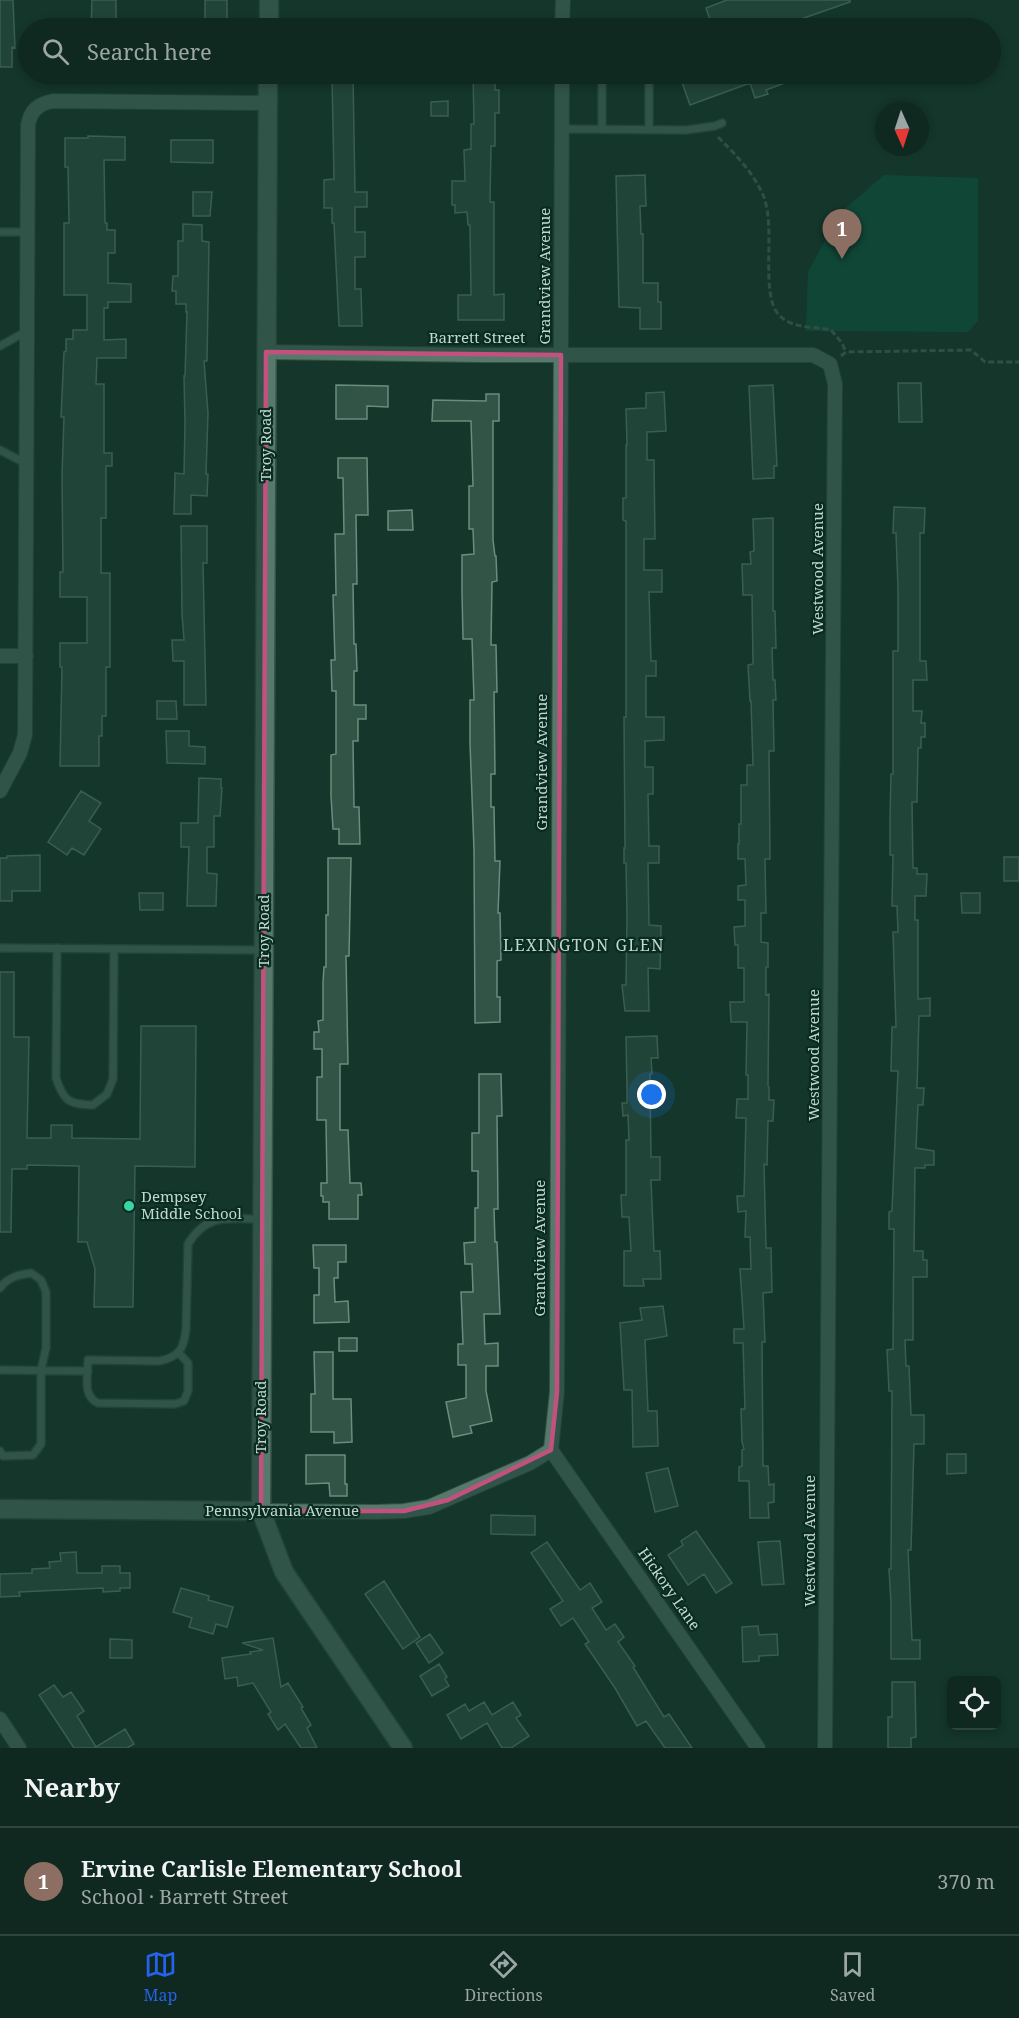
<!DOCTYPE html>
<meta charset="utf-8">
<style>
:root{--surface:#0f2820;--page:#1d342d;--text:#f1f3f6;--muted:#9ba6a5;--line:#2f443e;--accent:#2563eb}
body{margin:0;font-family:"Noto Serif",serif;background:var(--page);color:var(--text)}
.controls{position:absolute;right:18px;bottom:18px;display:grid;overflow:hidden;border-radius:9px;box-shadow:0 3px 9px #0003}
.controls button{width:54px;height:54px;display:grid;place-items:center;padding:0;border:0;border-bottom:2px solid var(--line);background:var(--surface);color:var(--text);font:30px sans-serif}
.compass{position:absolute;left:875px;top:102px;width:54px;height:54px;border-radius:50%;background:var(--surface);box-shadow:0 3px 9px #0003;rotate:177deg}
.you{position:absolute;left:652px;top:1095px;width:21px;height:21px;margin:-15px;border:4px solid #fff;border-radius:50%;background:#1a73e8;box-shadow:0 0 0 9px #1a73e833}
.badge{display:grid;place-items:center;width:39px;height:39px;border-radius:50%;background:var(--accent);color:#fff;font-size:20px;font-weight:700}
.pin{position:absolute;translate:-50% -50px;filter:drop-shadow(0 2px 3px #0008)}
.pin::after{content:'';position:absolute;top:32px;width:21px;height:18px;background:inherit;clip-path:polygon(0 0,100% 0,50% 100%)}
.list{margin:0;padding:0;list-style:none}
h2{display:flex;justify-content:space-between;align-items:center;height:78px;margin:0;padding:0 24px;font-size:26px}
h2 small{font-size:20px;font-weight:400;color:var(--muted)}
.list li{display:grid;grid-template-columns:39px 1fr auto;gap:18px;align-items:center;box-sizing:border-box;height:108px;padding:0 24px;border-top:2px solid var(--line)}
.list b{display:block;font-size:22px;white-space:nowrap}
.list p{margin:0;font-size:20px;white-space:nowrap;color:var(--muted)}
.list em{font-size:20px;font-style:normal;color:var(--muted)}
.icon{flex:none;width:33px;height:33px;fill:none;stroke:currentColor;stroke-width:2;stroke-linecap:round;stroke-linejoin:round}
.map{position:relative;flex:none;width:1019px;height:1748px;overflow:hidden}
.search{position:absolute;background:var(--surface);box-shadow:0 3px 9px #0003;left:18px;right:18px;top:18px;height:66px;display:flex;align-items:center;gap:15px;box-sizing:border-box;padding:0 21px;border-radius:33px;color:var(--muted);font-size:22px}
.sheet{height:186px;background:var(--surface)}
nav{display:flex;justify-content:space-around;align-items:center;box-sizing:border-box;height:84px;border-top:2px solid var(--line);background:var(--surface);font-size:16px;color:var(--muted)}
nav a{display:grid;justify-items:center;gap:3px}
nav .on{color:var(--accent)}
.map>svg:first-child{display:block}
</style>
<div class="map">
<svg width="1019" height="1748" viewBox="0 0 1019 1748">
<rect width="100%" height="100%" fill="#14362b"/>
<path fill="#0c5a44" d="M884,175L978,178V321L968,332L806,331L808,272L840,213Z"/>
<path fill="#325447" stroke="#698d7e" stroke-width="1.5" d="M0,0H13L15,48L12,47V67H0Z
M92,0H116V28H91Z
M205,0H227V28H205Z
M727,0H850V2L804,18L808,28H731L729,24L713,28L706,8Z
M473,74H495V90H499V113H495V146H491L490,202H494V295L504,294V320H458V295H471L470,225H468L467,212L455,213V205H452V181H465L464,150L471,149V124H474Z
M679,74H807V75L766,90L768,94L755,98L750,83L690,105Z
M353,75L355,192H367V207H355V232H365V257H355V289H361L362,326H339L334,223H332V208H324V180L334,179L332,76Z
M448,101V116H431V102Z
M88,136L125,137V160H104L105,223H107V230H115V253H108V283L131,284V302H108V308H104V340L126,339V358H97L96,384H104V453H112V466H106V518H101V573H110V667H106V716H102V736H99V766H60L62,667H60V643H87V597H60V572H63L62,475L64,417H61L64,352L66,351V339H73V330H87V295H64V223H69L68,167H65V138H88Z
M171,140H213V163L171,162Z
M645,175L646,206H640L641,234H643V283H658V302H661V329H640V308L619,307L616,176Z
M193,192H212L210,216H193Z
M183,224L202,225V241L209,242L207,361H204L208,413L206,474H208L207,496L191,495V514H174L175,473L184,474L185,423L184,376H185L187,312H186V304H176V291H172L173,276H178V241H183Z
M898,383H921L922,422H899Z
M336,385L388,386V407L367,406V419H336Z
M773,385L777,466H774V478L753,479L749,386Z
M664,392L666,431L647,432V460H654L655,539H644V570H662V592H649L651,661H656V676H646V717H664V740L645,741V767H653V794H648L649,846H659V863H648L649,925L661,926L660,969L648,968L649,1011H625L622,985H626L627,915L626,863H624V848H625L624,717H626V521L623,520V498H626V445H627L626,409L646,408V393Z
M486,394H499V421H493V540L495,556H496L497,581L492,582L491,645H496L497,692H494L495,774H491V807H494L495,861H500L498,913H500L501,960L497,961V997H500V1022L475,1023L474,850L470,743V700H474L472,639H463L462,592V555L474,554L473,529H469V486H473L471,421H432L433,400L486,401Z
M338,458H367L368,515H356L357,584H353L354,644H356L357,671H354V705H366V719H358V741H353L354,807H359L360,844H339V829H333L331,796V755L336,754V691H332L331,660H335L333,595H336L335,534H344L343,478H338Z
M894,507L925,508L924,533H920V661H926L927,680H913V711H922L921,723H925V737H921V748H918L917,802H912L913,868H917V874H927L926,896H915V920H918V999L930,998V1016H919L917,1088H924L923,1105H918L916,1148L934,1151V1165H925V1168H915L914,1251H923V1260H927V1277H913V1340H905L906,1366H909L911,1415H924V1444H914L911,1550H908L912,1640H920V1659H891V1604L889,1569H891L892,1391H889L887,1350L893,1349L894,1229H889V1212L892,1211L898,1071H891L892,1027H896L893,932H898L897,906H892L893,855H890V818L891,774H893V651H898V589L896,533H893Z
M412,510L413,530H388V511Z
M773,518V611H775L776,648H772L773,680H775L776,700H773L774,751H769L770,859H765L766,913H761V942L768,943V967H766V995L769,994L768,1086L769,1087V1100H774L773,1121H768L767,1165L764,1164L766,1248H771L772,1292L763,1293L765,1342H762L763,1466H768L769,1485L774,1484V1502L768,1503L769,1518H750L749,1481H739V1467L742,1466V1450L744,1449L742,1442L741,1409H745L743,1343H734V1329H744L740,1269H751L750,1237H745L746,1211L738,1212L737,1196H744L746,1118H736L737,1099H748V1075H746L747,1022H731L730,1002H744V968H738V945H735L734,927L745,926V900H738V886L746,885L745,859H738V844H739V824H741V785H747V765H753L751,701H750L748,665L753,664L752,595H743L742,564H751L750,552L754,551L753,519Z
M181,526H207V563H203L206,705H184V661H173L172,640H184L182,614Z
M157,701H176L177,719H157Z
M166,731H189V746L205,747V764L167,763Z
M199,778L221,779V788H222L220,816H214V847H207V873L217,874L216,906H187L189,847H181V823H198Z
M81,791L101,803L89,821L101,829L84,855L72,848L67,855L48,842Z
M40,855V891H12V901H0V858H7V856Z
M1004,857H1019V881H1004Z
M328,858H351L349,956H346L348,1064H340V1130H348L350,1183H361L362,1195H358V1219H329V1202H323V1196H321V1183H327L326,1120H317V1077H322V1049H314V1032H319L318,1021L323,1020V982L324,967H326V915H328Z
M139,893H163V910H140Z
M961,893H980V913H962Z
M0,972H14V1037H29L27,1138H51V1125H72V1138L140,1139L141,1026H196L195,1167L135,1166L133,1307H94L95,1269L87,1242H78L79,1166L27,1165V1169H12L11,1232H0Z
M657,1036L658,1058H651L652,1074H650L651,1157H660V1180H651L654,1251H660L661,1279H643L644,1286H624V1251H631L629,1217H622L621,1195H626V1140H629L628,1115L623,1116L622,1103H627V1089L626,1037Z
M479,1074H501L502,1116H497L498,1209H494L495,1242H497L500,1314H484L485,1344L498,1343V1366H486V1391L492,1421L470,1426L472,1433L453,1437L446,1402L466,1398V1365H458V1344H463L461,1292H473L472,1264H465L464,1243L475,1242V1208H478V1171H472V1133H479Z
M313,1245H346V1262H338V1278H334L335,1302L348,1301L349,1322L314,1323V1295H319V1268H314Z
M663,1306L667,1336L645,1340L648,1411H657L658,1446L633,1447L632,1390H624L620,1323L642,1320L640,1308Z
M339,1338H357V1351H339Z
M314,1352H333V1399H351L352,1442L334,1443V1432H311V1394H315Z
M947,1454H966V1473L947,1474Z
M306,1455H345V1484H347V1496H330L329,1483L306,1484Z
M668,1468L678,1506L655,1512L646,1473Z
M491,1515L535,1516V1535L491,1534Z
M696,1531L732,1583L716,1593L704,1574L688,1585L668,1555L683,1545L681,1541Z
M780,1541L784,1584L762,1585L758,1542Z
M547,1542L580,1590L590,1583L602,1602L592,1608L606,1630L615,1624L624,1637L618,1642L635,1666L633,1667L664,1717L669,1714L692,1748H665L646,1721L637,1726L615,1688L585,1644L589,1642L573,1618L561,1626L550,1609L563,1601L531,1553Z
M76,1552L77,1573H102V1566H120V1573H130V1588H120V1591L103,1592V1588L19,1592L20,1596L0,1597V1574L32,1573V1569L50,1568L49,1562L61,1561L60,1553Z
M384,1581L420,1637L403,1649L365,1594Z
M181,1588L209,1596L208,1600L233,1607L227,1627L216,1624L213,1634L189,1627L192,1618L173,1612Z
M758,1626L759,1635L777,1634L778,1655L759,1656V1661L743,1662L742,1627Z
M430,1634L443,1653L429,1663L416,1643Z
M273,1638L281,1687L288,1683L303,1707L301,1708L311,1725L307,1728L317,1748H301L285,1724L278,1730L268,1714L271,1712L253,1683L238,1686L237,1677L225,1679L222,1658L251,1654L250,1652L263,1650L242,1643Z
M110,1639L132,1640V1658H110Z
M439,1664L447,1677L445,1679L449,1686L432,1696L420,1676Z
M892,1682H915L916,1737L911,1738V1748H888V1717H892Z
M54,1685L63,1697L71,1692L84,1711L77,1716L96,1747L125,1729L134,1744L127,1748H74L39,1695Z
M484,1702L492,1715L513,1702L521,1715L516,1718L529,1736L511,1748H502L487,1723L461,1739L447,1715L465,1704L469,1711Z"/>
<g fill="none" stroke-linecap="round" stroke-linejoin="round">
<defs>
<path id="lane" d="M602,74V129
M561,129L686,130L715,126L722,123
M649,129V74
M0,232H28
M0,346L27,331
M0,450L27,464
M0,948L261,950
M57,948L56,1078C64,1102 69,1104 93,1105L107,1094L113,1079L114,949
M0,1288C8,1277 18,1275 31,1273L41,1280L46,1292V1348L41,1370V1444L33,1455L3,1456L0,1451
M179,1353L188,1363V1391L184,1401L175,1404L98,1403C82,1396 88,1376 88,1360L159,1361C179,1357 184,1349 186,1329L188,1244C207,1212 230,1219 262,1219
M0,1370L88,1371"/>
<path id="street" d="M562,28L563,0
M266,352L480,355H813L830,364L835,384L825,1748
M0,656H26
M0,791L20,753L25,735L28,125C31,109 39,104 53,101L268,103
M551,1450L557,1392L562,74
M551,1450L758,1748
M261,1511L376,1512L404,1511L429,1507L530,1463L551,1450
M0,1719L19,1748"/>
<path id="secondary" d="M269,28V0
M268,74L261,1511L284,1572L403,1748
M0,1509L261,1511"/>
</defs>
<use href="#lane" stroke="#375248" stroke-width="10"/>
<use href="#street" stroke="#375248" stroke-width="16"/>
<use href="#secondary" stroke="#375248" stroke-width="21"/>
<path stroke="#516e64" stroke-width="3" stroke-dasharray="6 3" stroke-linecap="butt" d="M718,137C735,154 753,172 763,195C777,227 759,294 779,315C792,329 813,326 831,330L842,343L846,352
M841,356L846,352L971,350L985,362H1019"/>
<use href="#lane" stroke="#56796b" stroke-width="7"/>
<use href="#street" stroke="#56796b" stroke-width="14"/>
<use href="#secondary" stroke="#56796b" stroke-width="18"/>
</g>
<path d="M0 0H1019V1748H0ZM266,352L561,355L557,1392L551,1450L448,1500L404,1511H261Z" fill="#14362b" fill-opacity=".55" fill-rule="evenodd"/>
<path fill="none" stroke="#c3517e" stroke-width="4.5" stroke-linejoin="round" d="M266,352L561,355L557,1392L551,1450L448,1500L404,1511H261Z"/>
<circle fill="#39d4a5" stroke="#092c21" stroke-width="2" cx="129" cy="1206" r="6"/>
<g text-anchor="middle" stroke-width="4.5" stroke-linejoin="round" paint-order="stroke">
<g font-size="15" fill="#c4d7cf" stroke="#092c21">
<text transform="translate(545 276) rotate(-90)" y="5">Grandview Avenue</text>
<text x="477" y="343">Barrett Street</text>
<text transform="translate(266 445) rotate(-90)" y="5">Troy Road</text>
<text transform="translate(818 569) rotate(-90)" y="5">Westwood Avenue</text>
<text transform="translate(542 762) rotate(-90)" y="5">Grandview Avenue</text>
<text transform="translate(264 931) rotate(-90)" y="5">Troy Road</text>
<text transform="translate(814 1055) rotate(-90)" y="5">Westwood Avenue</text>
<text transform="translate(540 1248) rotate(-90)" y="5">Grandview Avenue</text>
<text transform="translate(261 1417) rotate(-90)" y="5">Troy Road</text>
<text x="282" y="1516">Pennsylvania Avenue</text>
<text transform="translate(810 1541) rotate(-90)" y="5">Westwood Avenue</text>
<text transform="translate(669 1589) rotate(55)" y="5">Hickory Lane</text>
</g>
<g font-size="15" fill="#c4d7cf" stroke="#092c21" text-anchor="start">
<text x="141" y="1202">Dempsey<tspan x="141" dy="17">Middle School</tspan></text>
</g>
<g font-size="16" letter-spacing="1.5" fill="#c4d7cf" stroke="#092c21">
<text x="584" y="951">LEXINGTON GLEN</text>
</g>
</g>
</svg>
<div class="controls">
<button><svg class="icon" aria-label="locate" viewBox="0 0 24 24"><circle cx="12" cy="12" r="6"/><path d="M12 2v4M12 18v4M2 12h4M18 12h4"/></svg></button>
</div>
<svg class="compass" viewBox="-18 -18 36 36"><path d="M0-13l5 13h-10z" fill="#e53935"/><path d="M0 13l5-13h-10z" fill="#9ba6a5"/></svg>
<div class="you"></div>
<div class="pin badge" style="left:842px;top:259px;background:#8d6e63">1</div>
<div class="search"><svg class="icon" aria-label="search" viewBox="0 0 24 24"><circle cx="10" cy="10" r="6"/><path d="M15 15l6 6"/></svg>Search here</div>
</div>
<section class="sheet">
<h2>Nearby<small></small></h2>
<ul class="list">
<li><span class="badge" style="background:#8d6e63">1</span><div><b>Ervine Carlisle Elementary School</b><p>School · Barrett Street</p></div><em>370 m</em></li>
</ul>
</section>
<nav>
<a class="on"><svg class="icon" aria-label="map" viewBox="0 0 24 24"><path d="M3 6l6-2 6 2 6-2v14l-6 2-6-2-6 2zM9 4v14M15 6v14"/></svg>Map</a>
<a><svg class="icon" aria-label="directions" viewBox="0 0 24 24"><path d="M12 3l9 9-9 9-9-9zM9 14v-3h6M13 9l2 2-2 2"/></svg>Directions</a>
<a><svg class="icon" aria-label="saved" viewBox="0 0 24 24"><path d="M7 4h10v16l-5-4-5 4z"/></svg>Saved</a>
</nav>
